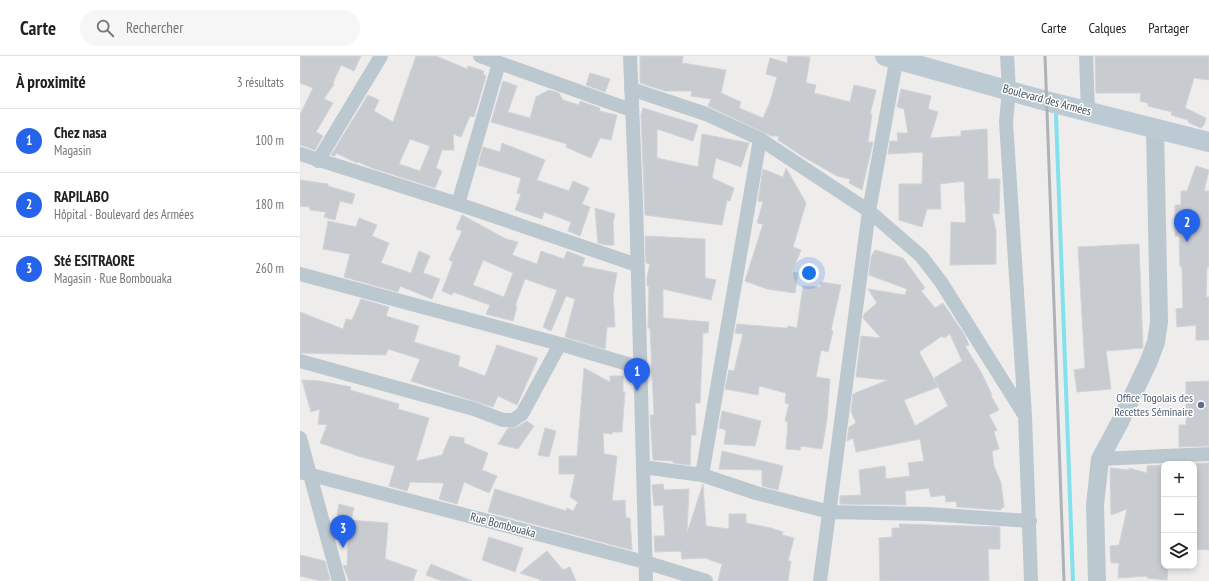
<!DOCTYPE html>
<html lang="fr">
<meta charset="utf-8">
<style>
:root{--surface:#fff;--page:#f6f6f6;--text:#202124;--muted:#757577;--line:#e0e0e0;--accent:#2563eb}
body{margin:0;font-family:"PT Sans Narrow",sans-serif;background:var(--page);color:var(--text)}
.controls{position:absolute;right:12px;bottom:12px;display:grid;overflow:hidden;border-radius:8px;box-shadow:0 2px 6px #0003}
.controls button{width:36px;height:36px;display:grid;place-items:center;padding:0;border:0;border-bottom:1px solid var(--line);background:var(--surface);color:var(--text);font:20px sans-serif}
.you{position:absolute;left:509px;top:217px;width:14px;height:14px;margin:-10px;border:3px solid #fff;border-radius:50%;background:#1a73e8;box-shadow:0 0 0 6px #1a73e833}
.badge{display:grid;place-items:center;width:26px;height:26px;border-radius:50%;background:var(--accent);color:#fff;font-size:13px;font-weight:700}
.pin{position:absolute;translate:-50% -33px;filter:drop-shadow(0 1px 2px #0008)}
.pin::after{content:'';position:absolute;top:21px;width:14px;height:12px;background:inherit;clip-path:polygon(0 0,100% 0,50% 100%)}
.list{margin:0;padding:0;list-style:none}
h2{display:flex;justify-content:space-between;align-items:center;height:52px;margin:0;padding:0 16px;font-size:17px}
h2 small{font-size:13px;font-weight:400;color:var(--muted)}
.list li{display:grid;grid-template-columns:26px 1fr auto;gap:12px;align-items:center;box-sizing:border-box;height:64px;padding:0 16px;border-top:1px solid var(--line)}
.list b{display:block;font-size:15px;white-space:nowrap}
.list p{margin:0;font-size:13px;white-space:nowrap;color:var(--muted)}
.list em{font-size:13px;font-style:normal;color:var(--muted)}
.icon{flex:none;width:22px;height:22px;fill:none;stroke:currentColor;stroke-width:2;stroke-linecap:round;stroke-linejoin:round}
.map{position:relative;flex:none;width:909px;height:525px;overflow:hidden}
header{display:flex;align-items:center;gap:24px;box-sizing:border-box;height:56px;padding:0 20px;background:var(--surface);border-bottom:1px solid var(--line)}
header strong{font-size:19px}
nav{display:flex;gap:22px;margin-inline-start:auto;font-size:14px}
.search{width:280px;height:36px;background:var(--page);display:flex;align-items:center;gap:10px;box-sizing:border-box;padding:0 14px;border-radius:22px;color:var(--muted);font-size:15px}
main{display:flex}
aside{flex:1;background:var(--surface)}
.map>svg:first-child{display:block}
</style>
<header>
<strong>Carte</strong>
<div class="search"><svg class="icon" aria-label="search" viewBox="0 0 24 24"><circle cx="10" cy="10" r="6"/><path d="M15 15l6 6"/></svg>Rechercher</div>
<nav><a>Carte</a><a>Calques</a><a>Partager</a></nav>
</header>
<main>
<aside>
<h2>À proximité<small>3 résultats</small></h2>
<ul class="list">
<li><span class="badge">1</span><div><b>Chez nasa</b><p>Magasin</p></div><em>100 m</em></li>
<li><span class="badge">2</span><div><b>RAPILABO</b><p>Hôpital · Boulevard des Armées</p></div><em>180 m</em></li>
<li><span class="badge">3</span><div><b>Sté ESITRAORE</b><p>Magasin · Rue Bombouaka</p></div><em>260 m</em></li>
</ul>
</aside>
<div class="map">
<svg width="909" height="525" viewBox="0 0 909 525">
<rect width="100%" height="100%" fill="#efecec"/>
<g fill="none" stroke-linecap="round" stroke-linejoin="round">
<path stroke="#83e1ee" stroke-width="4" d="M756,59L773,525"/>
</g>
<path fill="#c8ccd1" stroke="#d0d3d8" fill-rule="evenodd" d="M0,0H61L54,15L41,9L33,27L34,28L24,43L33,47L16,76L23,80L15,94L0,89V59L13,32L0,27Z
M116,0H136L167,13L168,10L184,15L183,18L186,20L174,61L170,60L161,81L153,78L154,94H142L136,112L142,115L135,132L72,112L58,106L57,107L36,97L35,100L31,99L68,39L79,44L74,55L93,66ZM110,83L130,90L120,115L99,108Z
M340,0H383L382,7L426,14L421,37L441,46L439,52L463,62L470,46L477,21L466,18L470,2L487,7L488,0L510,1L506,27L516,29L514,37L550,46L554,29L576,34L570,58H572L568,86H573L562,134L549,127L550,123L537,120L502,100L478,84L479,80H471L408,50L411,43L391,40L392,35H365L340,27Z
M795,0H909V24L894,22L885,52L906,62L904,69L901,72L888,66V64L871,59L872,56L848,50V47L840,45L841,37H796Z
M290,17L310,23L305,36L286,29Z
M203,25L217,30L208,56L230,62L236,41L249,34L259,37L263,44L279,49L280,45L300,52L299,55L317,59L311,84L300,82L291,102L266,91L267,88L191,66Z
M601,33L631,40L628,53L638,56L630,82L661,80V75L687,73L688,123H700L699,158L692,157L696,175V208L650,209L651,166L666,167L664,125L640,128L641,153H627L622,171L599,164V128H622L623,96L588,98L590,85H598L597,77H608L604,53L597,51Z
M343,52L398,69L393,85L357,73V102L398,111L402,78L449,87L441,111L416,102L412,122L434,132L430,145L427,144L422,169L345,159L341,59Z
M202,87L245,104L237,124L269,135L273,125L289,132L282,148L290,151L280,180L268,175L271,166L244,156L242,163L215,154L221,138L217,137L221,122L178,109L183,91L200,96Z
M896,110L909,114L904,135H909V211H907L906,241H909V284H896V269L877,271L876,253L883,252L882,211H880L879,180H875V149H881V135H887Z
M486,112L506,147L493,191L501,194L492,216L498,217L495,237L467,233L445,225L463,168L457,167L463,146L458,145L463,113L483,121Z
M0,124L28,128V130L55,138L52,148L40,145L35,164L24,161L26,156L10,154V151L0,150Z
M295,152L315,158L313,166L314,189H306L298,187Z
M162,159L206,183L218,186L212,199L237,208L241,195L264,203L267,195L285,202L282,210L317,217L313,239L315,271H307L305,293L265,281L275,243L266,240L251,275L243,271L257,234L225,223L215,250H217L213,265L186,258L190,249L153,236L152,239L142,235L153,206L149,204L162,175L156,173ZM183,204L213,217L204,241L173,229Z
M59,162L77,169L72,180L89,187L81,207L111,217L119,195L130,200L123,217L140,223L132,243L100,230L98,236L44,221L50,198L23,193L28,165L56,171Z
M345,180L405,183V222L416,224L411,244L363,233V262L409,266L408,277H403L400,347H395L396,379H391L390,409L373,407V405L353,404L350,359H354L350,272H348L349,230H347V221L350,208L346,207Z
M839,188L843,292L806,295L811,333L777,336L774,314L785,312L778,191Z
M575,194L603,202L625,232L621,235L635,252L643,247L664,278L669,289L665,290L681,316L692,339L691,340L699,354L689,359L697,374L694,376L699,393L692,395L694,410L701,427L704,451L701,452V454L657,451L656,445L646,446L645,439L631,441L629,432L605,435L606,449L540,448V440L561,439L559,414L585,410L586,423L610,420L608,407L624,405L620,383L556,396L553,382L547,385L549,371L556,367L551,355L553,338L588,324L556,321L561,280L581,282L563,262L564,258L577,247L568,233L605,239L607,233L569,219L571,201ZM650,278L662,305L634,322L648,350L615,370L604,344L638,331L619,296L642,280L644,282Z
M521,226L541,229L531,274L533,275L528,296L521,294L516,321L530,323L527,363L522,393L501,390L500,394L486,393L488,366L485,365L489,348L485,347L486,337L459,330L458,339L425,333L429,314L434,315L443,278L435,277L437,268L484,272H488V270L497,272L503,230L520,231Z
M61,243L89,251L86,260L119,270L114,286L160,300L158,310L185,320L197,289L238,302L217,349L198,340L193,351L111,325L120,303L88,293L86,299L0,297V256L43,273L46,263L52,264Z
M284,312L310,326V320H323V336H325L322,376H312V378L303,377L304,398L317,400L312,445L325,444L326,462H330L332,494L188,456L195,433L266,455L267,452L273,455L278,446L270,441L275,418H259V400H277Z
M2,324L20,325L51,331L50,334L99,348L98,353L129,362L116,405L142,399L150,380L164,382V387L188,397L182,414L197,420L189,437L164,426L157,448L139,443L144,427L110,426L107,435L89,430L95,410L61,401L20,387L27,369L18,368L20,353L11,356Z
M909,325V390L879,391V369H886V326Z
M422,355L461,365L455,390L424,388L426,374L419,372Z
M227,365L234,370L218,393L198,388L208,372L217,371Z
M245,372L256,375L249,401L238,399Z
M422,395L483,410L478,434L462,430V414L419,413Z
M909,407V494L894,493V408H881Z
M864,409V510H868L867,524L847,522V520L818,522L819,507H811L810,490L819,489L827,453L811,459L810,412L829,414V412L847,417V410Z
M363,428L364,434L389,433L387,477L403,428L406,470L429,473V458H446V467L471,472L483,476L482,479L494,482L488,505H491L488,525H418L422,508L405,502L382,503L381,495L355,496L354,480H365L363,449L354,450L352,429Z
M39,448L54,452L51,463L37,459Z
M49,464L88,467L85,503L117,514L113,525H49L43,509L47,510Z
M599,468L700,471V493H688L689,525H580L579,482L592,481V472H600Z
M189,481L223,492L215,516L182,504Z
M247,495L263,514L270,511L276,525H239L241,524L220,517Z
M0,499L25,505L30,524L21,525L0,520Z
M131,508L172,525H142L126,519Z"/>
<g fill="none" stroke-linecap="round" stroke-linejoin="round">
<path stroke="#bcc8cf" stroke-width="14" d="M180,0L331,54
M330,0L336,145L346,525
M707,0L709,34L706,66L725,360L731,525
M786,0L788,54
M331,33L406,58L460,83L569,155L621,200L641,226L725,360
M0,98L158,148L337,209
M18,105L81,0
M158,148L199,7
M0,218L260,288L341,312
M0,305L174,353L203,364H213L222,358L260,288
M0,382L39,525
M800,403L909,398
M343,411L402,419L456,437L530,456L628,458L730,465
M0,416L345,506L406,525
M402,419L460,83
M520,525L569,155L597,0"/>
<path stroke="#bcc8cf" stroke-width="18" d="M797,525L795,449L800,403L820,366L849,305L856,286L859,266L855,72"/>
<path stroke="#bccad4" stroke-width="20" d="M585,0L746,45L909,86"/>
<path stroke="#aeb2b7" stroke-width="3" d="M745,0L764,525"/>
</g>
<circle fill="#5c6f8a" stroke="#fff" stroke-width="1.5" cx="901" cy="349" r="4"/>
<g text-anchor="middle" stroke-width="3" stroke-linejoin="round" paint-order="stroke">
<g font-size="12" fill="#44515a" stroke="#fff">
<text transform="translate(747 44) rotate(15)" y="4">Boulevard des Armées</text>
<text transform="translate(203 469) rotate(15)" y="4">Rue Bombouaka</text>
</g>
<g font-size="12" fill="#4e5e75" stroke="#fff" text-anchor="end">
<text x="893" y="346">Office Togolais des<tspan x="893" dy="14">Recettes Séminaire</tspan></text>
</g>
</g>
</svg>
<div class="controls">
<button>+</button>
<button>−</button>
<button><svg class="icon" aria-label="layers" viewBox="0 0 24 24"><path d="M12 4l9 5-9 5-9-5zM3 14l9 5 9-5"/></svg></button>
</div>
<div class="you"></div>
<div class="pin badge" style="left:337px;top:335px">1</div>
<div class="pin badge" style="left:887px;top:186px">2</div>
<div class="pin badge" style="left:43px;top:492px">3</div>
</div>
</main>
